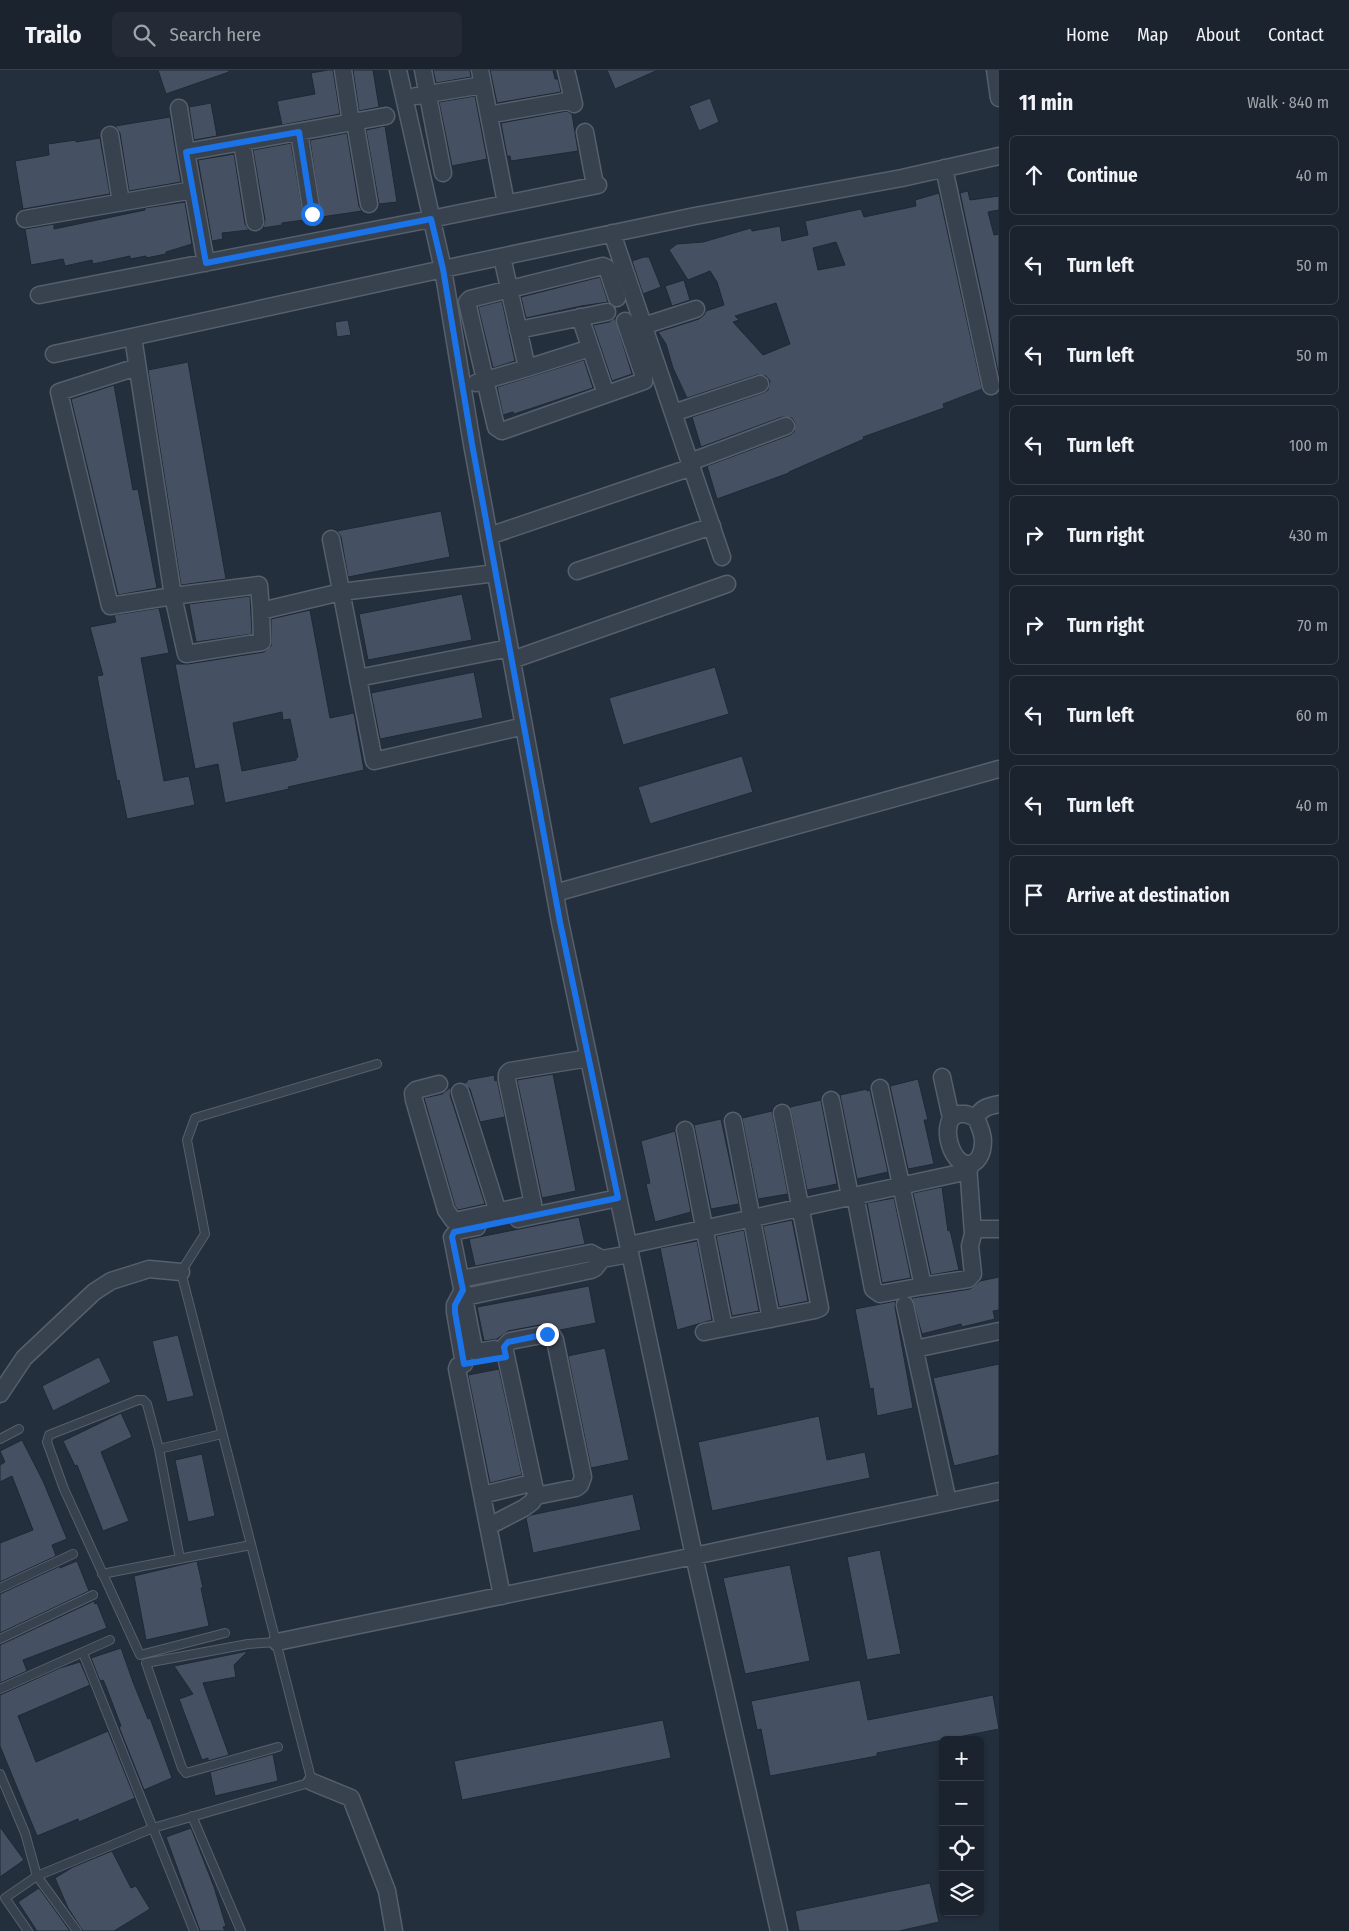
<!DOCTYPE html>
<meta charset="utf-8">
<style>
:root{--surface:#1b232e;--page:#242b36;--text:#f1f3f6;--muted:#a0a4aa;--line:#39404a}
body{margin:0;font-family:"Fira Sans Condensed",sans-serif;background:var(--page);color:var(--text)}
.controls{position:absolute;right:15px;bottom:15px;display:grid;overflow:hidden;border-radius:8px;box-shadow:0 1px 4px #0004}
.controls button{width:45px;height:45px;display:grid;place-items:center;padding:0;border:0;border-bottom:1px solid var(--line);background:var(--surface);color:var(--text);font:25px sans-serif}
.stop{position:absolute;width:15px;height:15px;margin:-11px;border:4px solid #1a73e8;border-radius:50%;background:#fff}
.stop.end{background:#1a73e8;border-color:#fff;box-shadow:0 1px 5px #0008}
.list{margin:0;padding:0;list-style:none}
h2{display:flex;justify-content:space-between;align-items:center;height:65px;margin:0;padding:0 20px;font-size:21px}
h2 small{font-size:16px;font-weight:400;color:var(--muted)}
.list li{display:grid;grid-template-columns:32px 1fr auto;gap:15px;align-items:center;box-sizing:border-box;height:80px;margin:0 10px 10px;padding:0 10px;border:1px solid var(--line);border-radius:8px}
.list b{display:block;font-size:19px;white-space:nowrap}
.list em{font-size:16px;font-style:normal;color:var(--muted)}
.icon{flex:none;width:28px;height:28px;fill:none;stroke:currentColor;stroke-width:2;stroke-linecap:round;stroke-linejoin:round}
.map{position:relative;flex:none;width:999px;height:1861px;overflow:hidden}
header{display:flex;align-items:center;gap:30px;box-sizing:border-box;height:70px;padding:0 25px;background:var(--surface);border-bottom:1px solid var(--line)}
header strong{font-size:24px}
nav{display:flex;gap:28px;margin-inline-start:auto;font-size:18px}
.search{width:350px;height:45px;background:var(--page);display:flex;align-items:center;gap:12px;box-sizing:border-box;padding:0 18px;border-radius:8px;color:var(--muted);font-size:19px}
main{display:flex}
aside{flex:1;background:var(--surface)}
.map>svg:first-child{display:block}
</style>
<header>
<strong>Trailo</strong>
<div class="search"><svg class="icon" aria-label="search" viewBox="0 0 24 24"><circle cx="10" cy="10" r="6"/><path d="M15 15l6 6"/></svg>Search here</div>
<nav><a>Home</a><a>Map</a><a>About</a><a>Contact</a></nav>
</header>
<main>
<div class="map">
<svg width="999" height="1861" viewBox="0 0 999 1861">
<rect width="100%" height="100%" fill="#242f3e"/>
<path fill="#455162" stroke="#1f2835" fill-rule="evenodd" d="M158,0H229V2L166,24Z
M328,0H333L340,44L282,55L277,31L315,24L311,3Z
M353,0H373L379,37L359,41Z
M433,0H470L471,7L436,13Z
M490,0H553L555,9H558L561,22L497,33Z
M607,0H658L615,19Z
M475,26L487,89L452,96L439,32Z
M710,28L719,52L699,61L689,36Z
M211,33L217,66L194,70L189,37Z
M567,41L572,44L578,81L511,91L510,86H507L501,53Z
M170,47L181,112L129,121L120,63L115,56Z
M385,56L397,132L379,134L366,60Z
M347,63L359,136L362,141L321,147L310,70Z
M100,68L110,124L23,139L15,91L49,85L48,74L76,70V72Z
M291,73L304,150L282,153V155L263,158L265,150L253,80Z
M234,84L245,154L249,160L222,163L223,169L212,171L198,90Z
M968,121L970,130L999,126V140L988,142L994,165L999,164V306L960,123Z
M939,123L982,319L943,334L944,338L863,367L864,369L789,402V403L717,429L707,396L790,365L794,362L795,353L792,348L782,347L701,377L692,347L763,323L768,320L770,311L766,306L757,305L687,328L673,298L666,274L658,262L699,249L704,245L706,241L724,235L717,212L710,201L688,210L669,180L677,174L703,172L751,158L752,161L780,156L782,171L808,165L805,151L861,139L864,147L916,136L915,130ZM836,172L845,195L818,200L813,178ZM776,233L790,274L763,285L733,252L739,250L735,246Z
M185,132L192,174L166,182V184L146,188V186L130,189V186L93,194L92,190L65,196L63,189L31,195L25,159L54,154V159L145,140V138Z
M644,187H649L661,217L643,224L632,191Z
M600,207L608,232L581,236L526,248L521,227Z
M684,210L690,230L672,236L665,216Z
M502,231L515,291L493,298L478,237Z
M615,248L632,304L612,311L593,255L609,252Z
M348,250L351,265L337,267L335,252Z
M584,290L593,318L514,344L513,342L503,345L497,317Z
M188,292L226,509L181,515L148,300Z
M114,315L133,420L138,419L157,518L118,525L71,329Z
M441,441L450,487L348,507L341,467L337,461Z
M462,524L472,570L368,590L359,544Z
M250,526L252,564L196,572L189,534Z
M159,538L169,583L141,588L164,711L189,706L195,735L127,749L119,710L117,711L97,606L103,605L90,557L116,552L114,545Z
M310,540L330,648L354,643L364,700L288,717L289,719L225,733L218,694L195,699L175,594H188L264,582L271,576V549ZM282,642L283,650L290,649L298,687L296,688V690L242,701L233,653Z
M715,597L729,644L623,675L609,628Z
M474,602L483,648L380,669L371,623Z
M742,686L753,722L650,754L638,717Z
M553,1004L576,1121L542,1128L517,1010Z
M494,1005L495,1011L497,1010L505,1047L480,1052L470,1019L464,1013L467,1012V1010Z
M918,1009L928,1050H924L934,1094L908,1099L890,1016Z
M451,1017L450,1025L485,1134L458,1140L455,1136L424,1028L442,1024Z
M867,1019V1021L870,1020L888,1102L857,1109L840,1025Z
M821,1030L837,1114L807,1120L790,1037Z
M772,1041L788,1124L758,1129L742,1048Z
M721,1049L739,1134L711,1139L694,1055Z
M675,1061L691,1142L655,1152L646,1114L650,1113L641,1071Z
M942,1117L948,1161L950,1160L959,1200L931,1205L913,1123Z
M894,1128L911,1208L882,1213L867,1133Z
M579,1147L585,1174L475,1196L469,1169Z
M792,1150L808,1231L779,1237L763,1156Z
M744,1160L759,1241L732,1246L716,1166Z
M697,1171L712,1250L677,1260L660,1178Z
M999,1207V1240L993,1241L995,1249L962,1257L961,1254L922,1264L912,1228L970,1219L980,1211Z
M589,1216L596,1253L560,1260L554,1255L545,1254L508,1261L497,1269L484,1271L477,1237Z
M896,1231L895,1237L913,1338L877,1346L873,1318L870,1319L855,1239Z
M178,1265L194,1326L167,1332L152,1271Z
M605,1278L629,1390L591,1398L568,1286Z
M99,1287L111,1312L53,1341L42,1316Z
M999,1294V1385L954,1396L933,1308Z
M499,1299L522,1405L490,1413L468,1305Z
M121,1343L132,1367L101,1382L129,1451L103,1461L77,1395L75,1396L63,1371Z
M819,1346L827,1390L865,1382L870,1408L712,1441L698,1372Z
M22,1370L43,1411L67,1469L52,1475L56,1486L0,1512V1473L33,1460L12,1406L0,1412V1395L5,1392L0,1381Z
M202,1384L215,1446L188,1452L175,1390Z
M633,1424L641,1460L533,1483L526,1448L531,1445Z
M880,1480L901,1584L867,1590L847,1487Z
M77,1491L89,1521L0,1563V1524L60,1496V1498Z
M197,1491L203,1518H201L209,1556L146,1570L134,1506Z
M790,1495L810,1591L745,1604L723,1508Z
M94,1531L95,1534L97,1533L107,1558L23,1590L27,1601L0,1613V1575Z
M121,1578L133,1612L148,1649L150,1648L172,1708L144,1720L119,1657L121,1656L105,1614L103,1610L100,1611L91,1588Z
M248,1581L234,1595L236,1607L203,1613L229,1685L208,1691V1688L202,1690L179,1629L193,1624L174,1596Z
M80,1592L90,1615L18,1646L36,1692L108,1661L135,1728L79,1752L78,1749L37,1766L0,1676V1625L60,1598Z
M860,1610L868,1650L993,1625L999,1659L877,1683V1686L770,1706L761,1659L757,1660L751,1631Z
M663,1650L671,1688L462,1730L454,1691Z
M273,1684L278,1711L215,1726L210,1702Z
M0,1757L24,1790L0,1807Z
M191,1758L214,1817L226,1856L223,1857L225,1861H200L166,1767Z
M112,1781L131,1818L136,1816L150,1839L114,1861H83L68,1838L55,1808L73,1797Z
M930,1813L939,1852L899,1861H799L795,1841Z
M39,1818L70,1861H37L18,1832Z"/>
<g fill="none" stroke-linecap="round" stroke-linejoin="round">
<defs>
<path id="service" d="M222,1364L159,1379L147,1334L143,1330H138L49,1365L47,1372L64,1419L140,1585L225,1563
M0,1369L19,1359
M159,1379L180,1489
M102,1504L251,1475
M0,1518L73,1484
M0,1569L93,1525
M277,1572L248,1574L146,1593L182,1698L186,1703L278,1677
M83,1583L194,1861
M0,1619L110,1570
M0,1704L25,1763L37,1806L77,1861
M192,1746L241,1861
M28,1861L5,1828L37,1806L153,1758L312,1712L181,1202L205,1164L187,1070L195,1048L377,994"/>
<path id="minor" d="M343,0L351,52
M423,0L443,103
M480,0L506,133
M566,0L574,34
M995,0L999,28
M416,26L483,15
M179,38L186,82
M499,43L573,30
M355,52L369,134
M299,62L312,144
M585,62L595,115
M110,65L121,132
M242,72L255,152
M944,98L991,316
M25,149L193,120
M612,163L722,487
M206,193L186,82L386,46
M39,225L431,149L598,115
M617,228L607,198L603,196L470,229L467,232L496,357L502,361L644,311V307L625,251
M580,247L606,324
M643,256L696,239
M518,260L607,242
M133,267L173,526L110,536L59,322L137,297
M54,284L443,199L398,0
M527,298L590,278
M476,313L527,298L502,187
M673,343L760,314
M690,392L786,356
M489,466L692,397
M331,469L374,691L524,656
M577,501L712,456
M261,541L262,572L186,584L173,526L259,515L261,541L341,522L496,503
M512,590L727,514
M358,608L509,578
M555,823L999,699
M942,1007L951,1048
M439,1014L416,1020L413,1023L414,1030L446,1140L453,1150H459L533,1134L507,1010V1004L510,1001L589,988
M460,1022L498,1142
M831,1030L850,1126
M959,1044H966L976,1048C979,1055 983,1063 983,1071C983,1099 959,1103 950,1075C947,1066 947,1057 951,1048Z
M976,1048C981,1038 988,1036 999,1034
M733,1051L771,1249
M685,1060L724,1258
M855,1125L873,1219L880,1224L923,1216L880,1018
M518,1149L618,1128
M477,1157L457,1161L452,1167L474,1279L477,1282L495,1279
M973,1159H999
M629,1175L969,1101
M461,1209L591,1183L602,1189L630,1184
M923,1216L968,1209L973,1204L970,1176L973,1164L968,1095
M463,1220L455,1235V1242L464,1294L458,1296L457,1299L502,1526
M465,1227L591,1200L595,1198L602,1189
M905,1235L948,1432
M704,1262L815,1240L820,1238L782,1043
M547,1264L552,1265L555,1270L583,1407L580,1415L576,1418L541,1425L535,1420L504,1277L510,1271Z
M915,1279L999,1261
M0,1324L24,1288L94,1222L111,1211L149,1199L181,1202
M482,1425L523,1415
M489,1458L493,1454L524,1438L532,1432L538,1423
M277,1572L694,1486L560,852L472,374L443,199L695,146L902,108L999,86
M312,1712L351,1728L387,1821L394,1861
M779,1861L694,1486L999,1421"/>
</defs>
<use href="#service" stroke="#565f6c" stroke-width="10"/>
<use href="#minor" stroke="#565f6c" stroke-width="19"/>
<use href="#service" stroke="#38414e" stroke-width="8"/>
<use href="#minor" stroke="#38414e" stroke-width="16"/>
</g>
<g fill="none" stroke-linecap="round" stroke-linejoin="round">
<path stroke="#1a73e8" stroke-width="6" d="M312,144L299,62L186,82L206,193L431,149L443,199L472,374L560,852L618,1128L454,1162L452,1167L463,1220L455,1235V1242L464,1294L506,1287L504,1277L508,1272L547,1264"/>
</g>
</svg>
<div class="controls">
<button>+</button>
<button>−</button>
<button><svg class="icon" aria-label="locate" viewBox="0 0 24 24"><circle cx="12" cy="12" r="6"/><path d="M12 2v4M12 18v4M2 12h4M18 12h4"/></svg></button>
<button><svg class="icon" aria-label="layers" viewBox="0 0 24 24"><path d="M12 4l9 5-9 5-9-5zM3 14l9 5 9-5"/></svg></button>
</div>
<div class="stop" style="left:312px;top:144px"></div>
<div class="stop end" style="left:547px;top:1264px"></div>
</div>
<aside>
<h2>11 min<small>Walk · 840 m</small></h2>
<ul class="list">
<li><svg class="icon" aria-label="ahead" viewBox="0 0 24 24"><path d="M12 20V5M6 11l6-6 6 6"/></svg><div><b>Continue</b></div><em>40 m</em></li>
<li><svg class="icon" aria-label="left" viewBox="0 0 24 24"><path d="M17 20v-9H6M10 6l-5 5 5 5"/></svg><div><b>Turn left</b></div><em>50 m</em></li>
<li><svg class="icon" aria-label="left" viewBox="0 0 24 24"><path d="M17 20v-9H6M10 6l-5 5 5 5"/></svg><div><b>Turn left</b></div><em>50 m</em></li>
<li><svg class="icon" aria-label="left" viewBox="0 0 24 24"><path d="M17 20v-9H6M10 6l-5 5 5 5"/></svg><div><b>Turn left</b></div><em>100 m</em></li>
<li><svg class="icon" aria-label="right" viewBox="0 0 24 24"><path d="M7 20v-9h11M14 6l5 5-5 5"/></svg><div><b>Turn right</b></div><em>430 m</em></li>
<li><svg class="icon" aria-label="right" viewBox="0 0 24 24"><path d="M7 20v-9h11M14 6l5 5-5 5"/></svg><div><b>Turn right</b></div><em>70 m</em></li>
<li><svg class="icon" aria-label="left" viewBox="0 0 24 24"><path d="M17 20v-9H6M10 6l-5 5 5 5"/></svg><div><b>Turn left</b></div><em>60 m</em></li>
<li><svg class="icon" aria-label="left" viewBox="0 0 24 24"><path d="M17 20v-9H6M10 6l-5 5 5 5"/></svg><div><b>Turn left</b></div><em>40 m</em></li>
<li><svg class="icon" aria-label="arrive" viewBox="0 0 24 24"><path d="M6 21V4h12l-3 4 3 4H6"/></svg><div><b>Arrive at destination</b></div></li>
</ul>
</aside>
</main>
